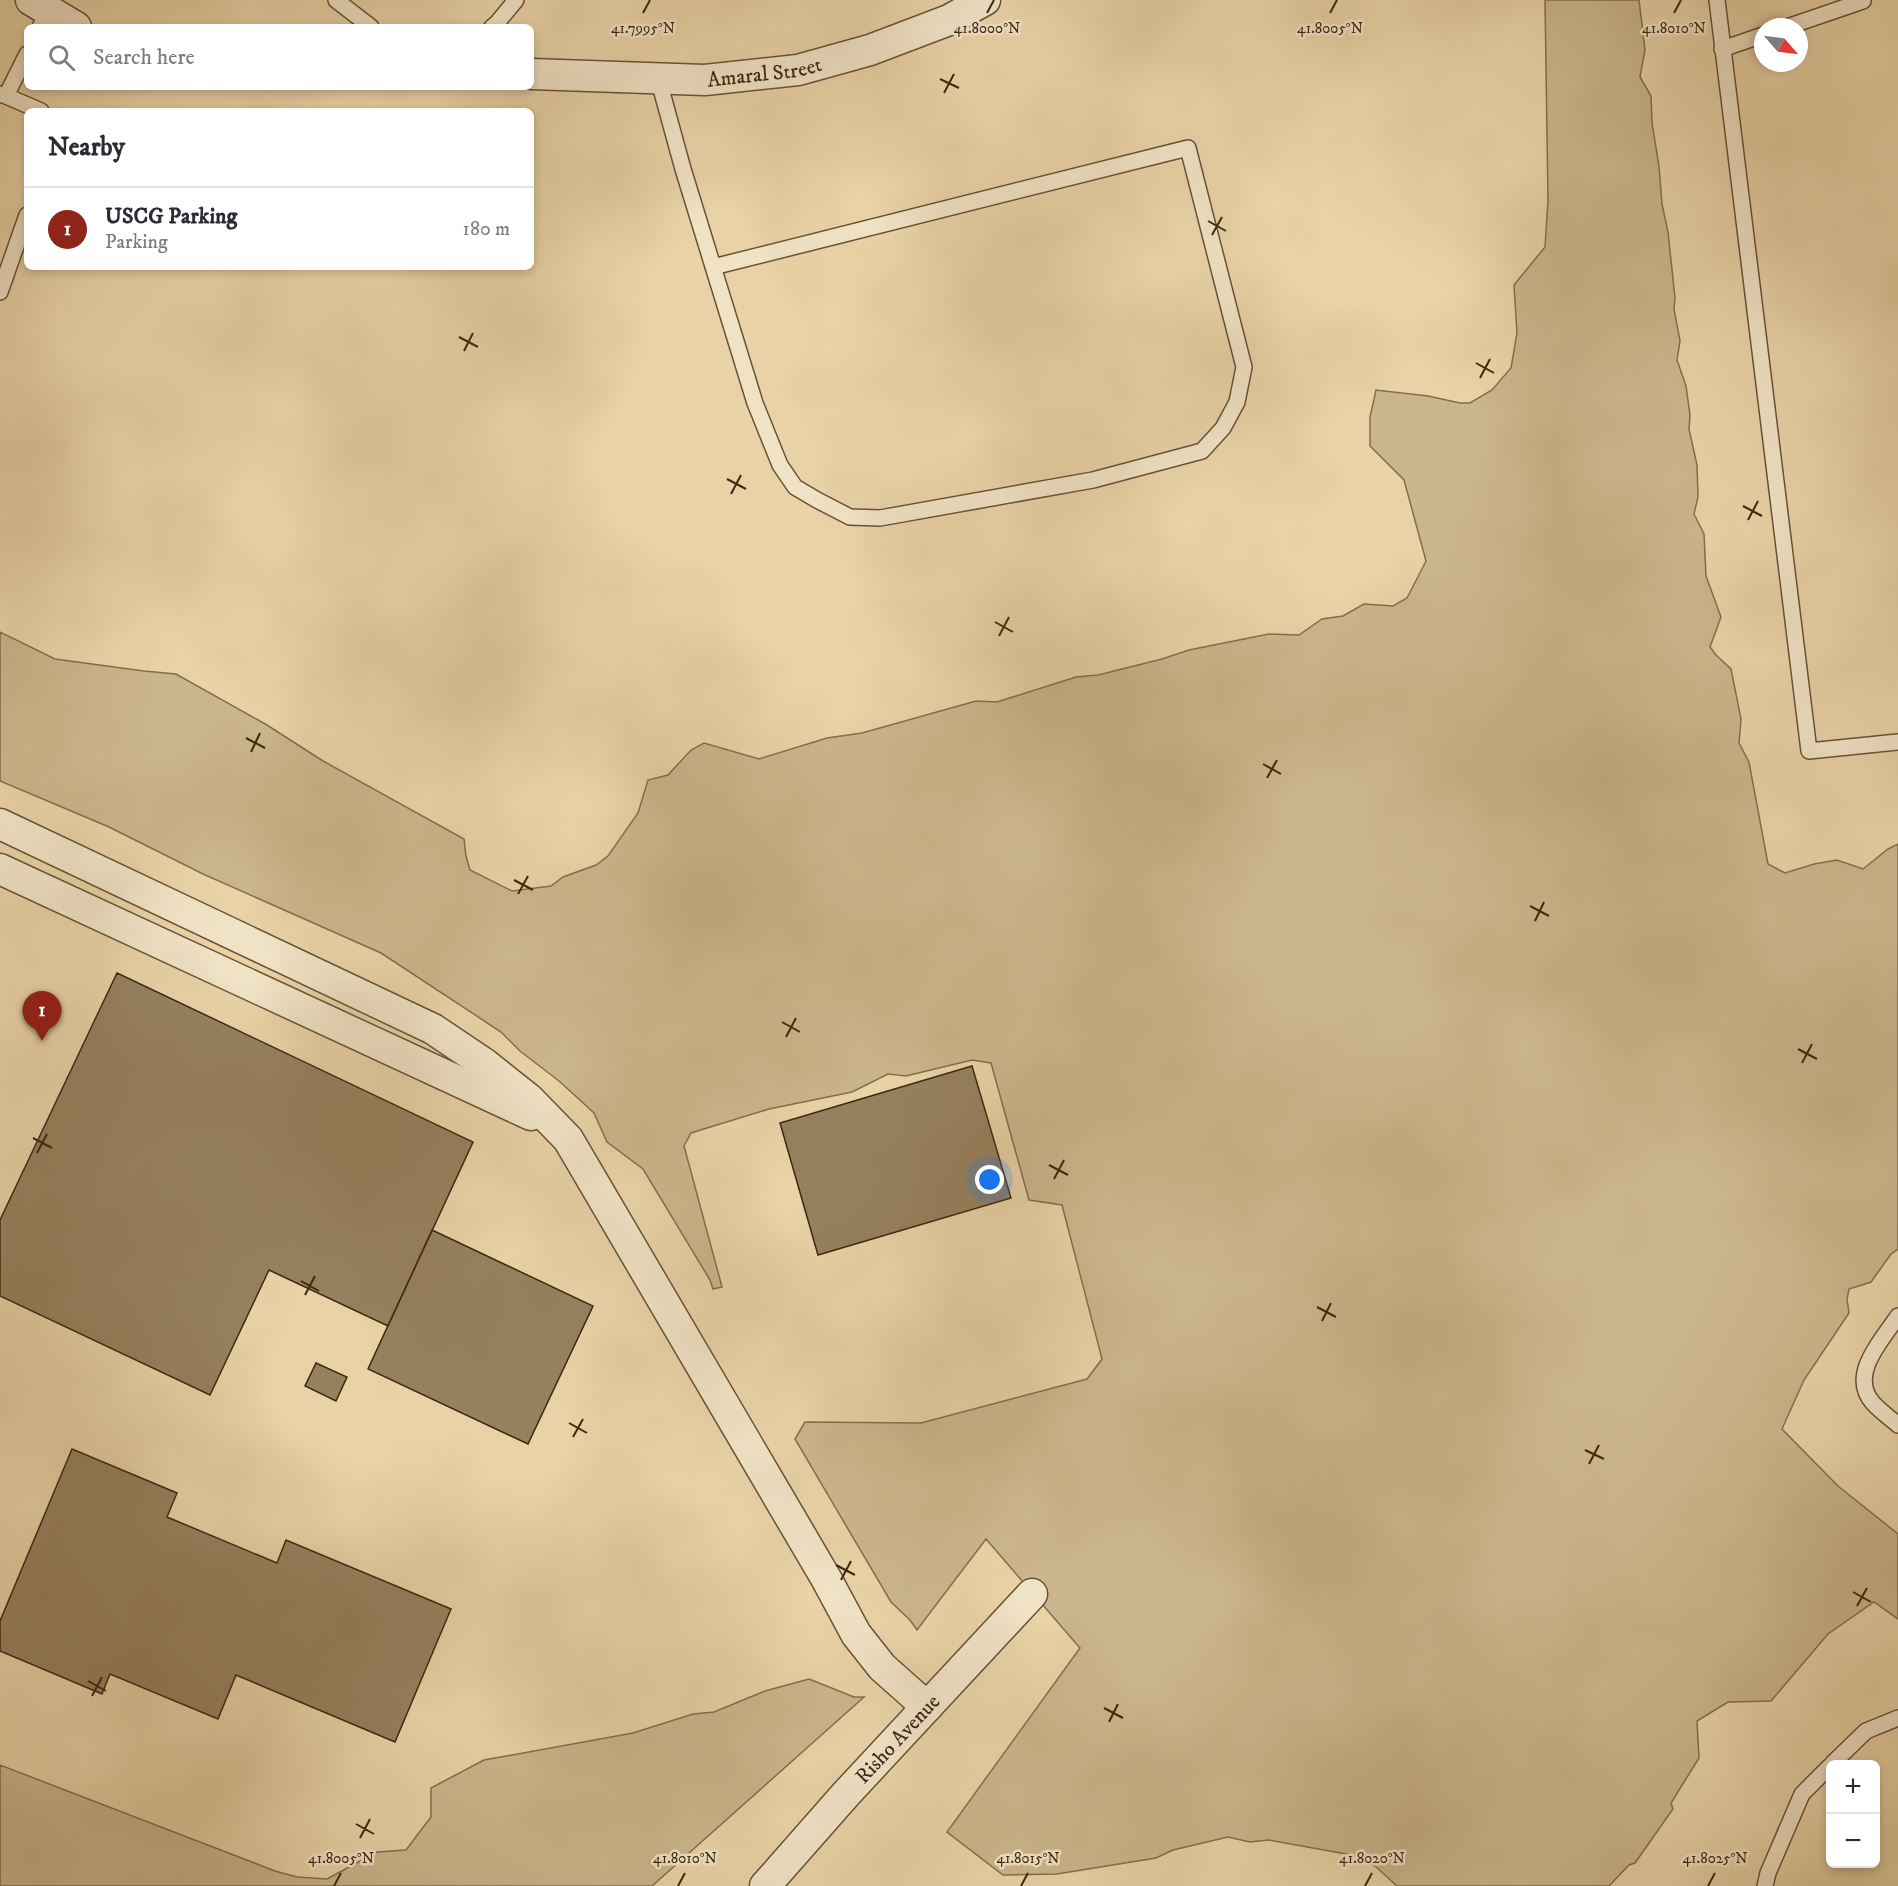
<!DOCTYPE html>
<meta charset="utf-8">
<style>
:root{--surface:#fff;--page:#f7f7f7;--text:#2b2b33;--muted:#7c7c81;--line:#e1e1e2;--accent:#8f2418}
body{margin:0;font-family:"IM FELL DW Pica",serif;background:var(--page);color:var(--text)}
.controls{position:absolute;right:18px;bottom:18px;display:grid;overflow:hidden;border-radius:9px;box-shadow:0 3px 9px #0003}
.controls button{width:54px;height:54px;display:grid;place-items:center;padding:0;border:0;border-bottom:2px solid var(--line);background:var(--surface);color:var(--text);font:30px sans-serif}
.compass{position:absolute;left:1754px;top:18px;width:54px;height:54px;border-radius:50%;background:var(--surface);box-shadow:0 3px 9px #0003;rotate:118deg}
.you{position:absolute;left:990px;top:1180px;width:21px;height:21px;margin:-15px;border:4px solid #fff;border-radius:50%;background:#1a73e8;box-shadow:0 0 0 9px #1a73e833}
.badge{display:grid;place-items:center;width:39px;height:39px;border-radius:50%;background:var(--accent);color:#fff;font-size:20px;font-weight:700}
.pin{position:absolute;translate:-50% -50px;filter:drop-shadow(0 2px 3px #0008)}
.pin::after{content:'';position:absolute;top:32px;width:21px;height:18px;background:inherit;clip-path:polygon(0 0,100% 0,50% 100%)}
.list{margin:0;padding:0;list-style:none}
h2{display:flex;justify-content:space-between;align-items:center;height:78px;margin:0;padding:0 24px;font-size:26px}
h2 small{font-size:20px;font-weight:400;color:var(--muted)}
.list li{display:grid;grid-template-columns:39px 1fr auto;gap:18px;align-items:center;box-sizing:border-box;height:84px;padding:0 24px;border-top:2px solid var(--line)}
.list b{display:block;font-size:22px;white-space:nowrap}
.list p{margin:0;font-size:20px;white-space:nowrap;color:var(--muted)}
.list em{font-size:20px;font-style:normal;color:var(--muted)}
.icon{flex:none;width:33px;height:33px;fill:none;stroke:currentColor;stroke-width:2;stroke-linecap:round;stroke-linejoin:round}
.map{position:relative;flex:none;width:1898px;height:1886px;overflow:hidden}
.search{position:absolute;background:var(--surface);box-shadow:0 3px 9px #0003;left:24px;top:24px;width:510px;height:66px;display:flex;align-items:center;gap:15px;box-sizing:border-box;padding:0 21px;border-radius:9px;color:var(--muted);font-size:22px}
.panel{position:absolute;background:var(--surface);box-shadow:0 3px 9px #0003;left:24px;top:108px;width:510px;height:162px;border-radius:9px}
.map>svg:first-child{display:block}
</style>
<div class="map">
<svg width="1898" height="1886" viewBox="0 0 1898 1886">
<rect width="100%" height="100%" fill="#e8d2a6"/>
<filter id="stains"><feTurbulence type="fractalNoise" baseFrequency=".00333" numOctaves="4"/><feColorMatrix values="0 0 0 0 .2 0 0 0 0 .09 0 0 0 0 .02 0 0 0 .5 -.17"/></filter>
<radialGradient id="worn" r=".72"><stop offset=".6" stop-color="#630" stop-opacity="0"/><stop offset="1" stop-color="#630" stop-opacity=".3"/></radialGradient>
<path fill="#cbb58c" stroke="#846e4e" stroke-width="1.5" d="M1545,0H1639L1645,50L1640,77L1651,96L1652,123L1659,166L1662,204L1668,232L1675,298L1674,309L1680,341L1677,360L1686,386L1690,415L1689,429L1697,465L1698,497L1694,514L1704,534L1706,576L1721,617L1710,647L1716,655L1731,669L1741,719L1739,743L1749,762L1768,864L1785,873L1814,864L1837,860L1863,869L1888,849L1898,844V1249L1891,1254L1871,1282L1849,1289L1847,1299L1849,1313L1804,1380L1782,1429L1838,1486L1898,1534V1619L1874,1602L1828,1634L1771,1701L1728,1702L1697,1721L1699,1758L1671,1803L1673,1809L1635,1863L1629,1865L1609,1886H1397L1375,1866L1357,1856L1268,1840L1250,1842L1228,1837L1173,1850L1156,1858L1057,1874L1003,1875L947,1832L1080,1648L986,1539L917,1630L910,1620L891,1602L795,1439L805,1422L921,1423L1087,1379L1102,1359L1062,1205L1029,1200L991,1063L972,1060L906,1076L888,1074L852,1092L769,1109L691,1133L684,1146L722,1287L713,1289L710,1280L643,1169L607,1142L594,1113L559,1081L520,1051L501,1032L381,953L203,874L109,827L0,781V632L55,659L144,671L176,674L267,725L323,761L464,839L466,856L470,870L512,891L551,886L563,877L596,865L608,856L638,813L648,780L668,775L691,750L704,743L759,759L827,738L862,733L976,701L997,702L1076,677L1098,675L1162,659L1189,650L1269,634L1299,635L1322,619L1343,616L1364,604L1393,606L1407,598L1426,561L1404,480L1370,446V417L1376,390L1428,396L1460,403H1470L1492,390L1511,368L1517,333L1514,285L1545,247L1548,201Z
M809,1679L854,1697H864L652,1886H0V1765L275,1871L297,1877L327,1879L377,1852L406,1850L431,1817V1788L484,1760L633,1733L693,1714L714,1712L765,1691Z"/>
<path fill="#96805e" stroke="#3d2810" stroke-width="1.5" d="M117,973L473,1142L388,1326L269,1270L210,1395L0,1296V1220Z
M972,1066L1011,1198L818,1255L780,1123Z
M432,1230L593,1306L528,1444L368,1369Z
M316,1363L347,1377L336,1401L305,1386Z
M72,1449L177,1493L167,1517L277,1563L286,1540L451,1609L395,1742L236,1675L218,1719L110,1674L102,1694L0,1651V1621Z"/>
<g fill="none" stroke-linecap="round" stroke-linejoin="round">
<defs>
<path id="lane" d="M336,0L371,27
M1717,0L1809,751L1898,742
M40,27L48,11
M492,27L497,23L516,0
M1787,27L1863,1
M1722,49L1763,35
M658,78L683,169L755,403L780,465L795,487L817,500L850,517L880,518L1093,480L1202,451L1223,428L1237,402L1244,367L1188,148L713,267
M0,94L6,96L27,54
M6,96L41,111
M0,292L27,215
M1898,1316C1882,1340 1848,1375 1873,1403C1880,1411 1890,1418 1898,1425
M1832,1764L1866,1731L1898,1718
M1765,1886L1768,1873L1802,1794L1830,1766"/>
<g id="street">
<path d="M31,0L76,27"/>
<path id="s1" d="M531,74L705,80L798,70L870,50L949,20L985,0"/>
<path d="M0,824L433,1029L485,1064L529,1099L568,1139L827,1580L856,1634L882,1667L927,1707"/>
<path d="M0,869L531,1115"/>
<path id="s2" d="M765,1886L846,1794L1032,1594"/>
</g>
</defs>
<use href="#lane" stroke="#685236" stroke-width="18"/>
<use href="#street" stroke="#685236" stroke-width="33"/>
<use href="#lane" stroke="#f0e2c5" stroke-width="15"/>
<use href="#street" stroke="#f0e2c5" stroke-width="30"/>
</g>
<path fill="none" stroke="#3d2810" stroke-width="2" d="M643,13L650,0M987,13L994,0M1330,13L1337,0M1674,13L1681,0M940,79L959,88M944,93L954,74M1208,221L1226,231M1212,235L1222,217M459,337L478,347M464,351L473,333M1476,363L1494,373M1480,378L1490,359M727,479L746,489M731,494L741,475M1743,506L1762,516M1748,520L1758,501M995,622L1013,632M999,636L1009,617M246,738L265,748M251,752L260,733M1263,764L1281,774M1267,778L1277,760M514,880L533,890M518,894L528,876M1530,906L1549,916M1535,921L1544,902M782,1022L800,1032M786,1037L796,1018M1798,1049L1817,1059M1802,1063L1812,1044M33,1138L52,1148M37,1153L47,1134M1049,1165L1068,1175M1054,1179L1064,1160M301,1281L319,1291M305,1295L315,1276M1317,1307L1336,1317M1322,1321L1331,1303M569,1423L587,1433M573,1437L583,1419M1585,1450L1604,1459M1589,1464L1599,1445M836,1565L855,1575M841,1580L851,1561M1853,1592L1871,1602M1857,1606L1867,1588M88,1681L106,1691M92,1696L102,1677M1104,1708L1123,1718M1109,1722L1118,1704M356,1824L374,1834M360,1838L370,1819M334,1886L341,1873M678,1886L685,1873M1021,1886L1028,1873M1365,1886L1372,1873M1708,1886L1715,1873"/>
<g text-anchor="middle" stroke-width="5" stroke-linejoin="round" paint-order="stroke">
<g font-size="21" fill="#3d2810" stroke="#f0e2c5">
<text dy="7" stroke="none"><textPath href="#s1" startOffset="234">Amaral Street</textPath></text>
<text dy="7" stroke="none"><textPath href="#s2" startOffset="198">Risho Avenue</textPath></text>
</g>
</g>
<g font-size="15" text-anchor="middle" fill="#3d2810" stroke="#f0e2c5" stroke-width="5" stroke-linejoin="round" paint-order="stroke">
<text x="643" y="33">41.7995°N</text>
<text x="987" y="33">41.8000°N</text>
<text x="1330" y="33">41.8005°N</text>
<text x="1674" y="33">41.8010°N</text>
<text x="341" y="1863">41.8005°N</text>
<text x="685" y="1863">41.8010°N</text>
<text x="1028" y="1863">41.8015°N</text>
<text x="1372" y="1863">41.8020°N</text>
<text x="1715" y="1863">41.8025°N</text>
</g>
<rect width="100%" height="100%" filter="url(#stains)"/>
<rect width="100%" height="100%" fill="url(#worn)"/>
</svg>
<div class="controls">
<button>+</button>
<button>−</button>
</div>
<svg class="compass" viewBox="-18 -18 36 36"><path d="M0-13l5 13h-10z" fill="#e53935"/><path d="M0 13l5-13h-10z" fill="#7c7c81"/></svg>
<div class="you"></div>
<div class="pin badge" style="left:42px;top:1041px">1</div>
<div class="search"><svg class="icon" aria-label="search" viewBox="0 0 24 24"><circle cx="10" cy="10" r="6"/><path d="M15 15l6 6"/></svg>Search here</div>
<section class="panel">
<h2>Nearby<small></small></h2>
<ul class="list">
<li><span class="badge">1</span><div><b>USCG Parking</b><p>Parking</p></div><em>180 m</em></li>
</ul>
</section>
</div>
